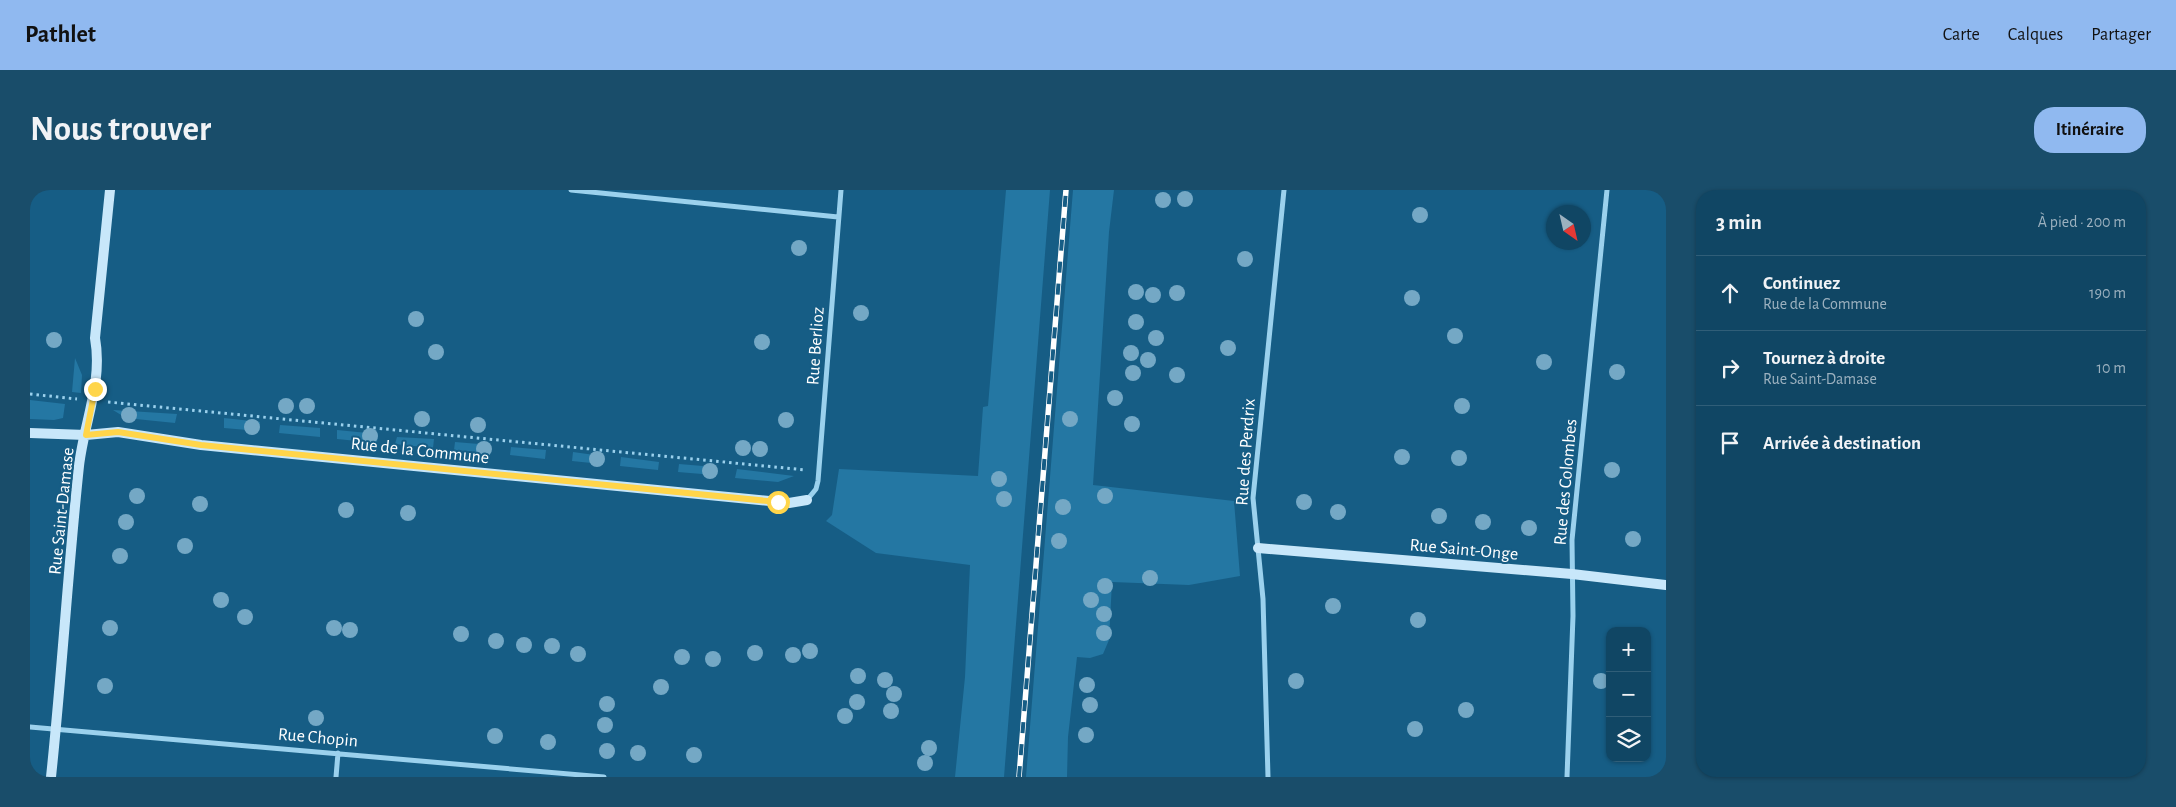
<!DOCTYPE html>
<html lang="fr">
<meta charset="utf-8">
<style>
:root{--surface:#104664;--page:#194d6a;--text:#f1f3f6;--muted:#9cb1bf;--line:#305e78;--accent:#90b9f0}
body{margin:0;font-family:"Alegreya Sans",sans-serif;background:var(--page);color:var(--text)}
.controls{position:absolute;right:15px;bottom:15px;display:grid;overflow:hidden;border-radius:10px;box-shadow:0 1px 4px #0004}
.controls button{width:45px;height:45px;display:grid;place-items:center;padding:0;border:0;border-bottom:1px solid var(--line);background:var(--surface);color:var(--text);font:25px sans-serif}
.compass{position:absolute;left:1516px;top:15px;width:45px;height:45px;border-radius:50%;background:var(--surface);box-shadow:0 1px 4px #0004;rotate:146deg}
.stop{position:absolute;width:15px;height:15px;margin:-11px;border:4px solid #ffd54a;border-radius:50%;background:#fff}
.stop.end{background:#ffd54a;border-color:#fff;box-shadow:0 1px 5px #0008}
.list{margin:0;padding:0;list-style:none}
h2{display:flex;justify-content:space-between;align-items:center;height:65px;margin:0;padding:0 20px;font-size:21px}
h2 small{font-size:16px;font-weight:400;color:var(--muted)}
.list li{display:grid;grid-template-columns:32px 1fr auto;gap:15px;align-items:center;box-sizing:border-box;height:75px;padding:0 20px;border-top:1px solid var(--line)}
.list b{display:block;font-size:19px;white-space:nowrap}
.list p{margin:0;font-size:16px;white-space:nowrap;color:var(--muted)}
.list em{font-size:16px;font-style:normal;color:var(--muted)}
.icon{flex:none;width:28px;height:28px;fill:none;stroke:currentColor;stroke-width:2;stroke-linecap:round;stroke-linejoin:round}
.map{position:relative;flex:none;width:1636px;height:587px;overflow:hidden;border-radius:20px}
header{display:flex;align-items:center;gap:30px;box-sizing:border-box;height:70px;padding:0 25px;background:var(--accent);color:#111}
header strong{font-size:24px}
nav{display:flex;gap:28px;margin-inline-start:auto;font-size:18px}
.intro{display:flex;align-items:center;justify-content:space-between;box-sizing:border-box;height:120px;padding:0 30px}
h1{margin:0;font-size:35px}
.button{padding:12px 22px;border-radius:20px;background:var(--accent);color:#111;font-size:18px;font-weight:700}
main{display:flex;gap:30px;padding:0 30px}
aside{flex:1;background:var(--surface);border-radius:20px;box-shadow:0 1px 4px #0004}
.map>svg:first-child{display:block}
</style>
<header>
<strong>Pathlet</strong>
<nav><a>Carte</a><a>Calques</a><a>Partager</a></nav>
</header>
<div class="intro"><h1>Nous trouver</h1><a class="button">Itinéraire</a></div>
<main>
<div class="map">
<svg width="1636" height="587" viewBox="0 0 1636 587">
<rect width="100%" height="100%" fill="#165d85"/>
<path fill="#2477a3" d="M976,0H1020L974,587H925L935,487L940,375L846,363L796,331L802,325L809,279L948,286L953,217L958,216Z
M1043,0H1084L1079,42L1063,295L1204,311L1210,386L1159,395L1082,392L1079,450L1073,464L1060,468L1047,467L1038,547L1037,587H996Z
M45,168L52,185L51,203L42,202Z
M0,210L35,214L33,228L24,230L0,229Z
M83,220L147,224L145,233L96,228Z
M194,228L230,232L229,241L194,238Z
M250,235L290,238V247L249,243Z
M307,240L348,244L347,253L307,249Z
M367,247L404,249L403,258L365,254Z
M425,252L461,255L460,263L424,260Z
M481,257L516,260L515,269L480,265Z
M543,262L572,266L571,274L542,271Z
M591,267L629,272L628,280L590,276Z
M649,274L685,277L684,285L648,282Z
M707,279L764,286L748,292L705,288Z"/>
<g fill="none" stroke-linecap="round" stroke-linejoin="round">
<path stroke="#9bd1ed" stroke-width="3" stroke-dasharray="2.5 4" stroke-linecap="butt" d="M0,204L47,209
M78,212L776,280"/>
<path stroke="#9bd1ed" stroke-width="5" d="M541,0L808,27
M777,310L786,299L788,291L811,0
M0,537L574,587
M306,587L308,563
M1238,587L1233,409L1223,308L1254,0
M1537,587L1543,426L1542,350L1577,0"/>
<path stroke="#c8e7fa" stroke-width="10" d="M0,243L56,245L88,242L171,255L759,313L777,310
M1228,358L1542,384L1636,395
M21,587C32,483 38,379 49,276C54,232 73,193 65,148L80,0"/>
<defs>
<path id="rail" d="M989,587L1036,0"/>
</defs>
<use href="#rail" stroke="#fff" stroke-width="5.5"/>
<use href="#rail" stroke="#165d85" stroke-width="4" stroke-dasharray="11" stroke-linecap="butt"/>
</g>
<g fill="#74a8c5">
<circle cx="1155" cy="9" r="8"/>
<circle cx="1133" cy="10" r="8"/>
<circle cx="1390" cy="25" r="8"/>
<circle cx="769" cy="58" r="8"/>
<circle cx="1215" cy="69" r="8"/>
<circle cx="1106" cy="102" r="8"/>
<circle cx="1147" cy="103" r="8"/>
<circle cx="1123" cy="105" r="8"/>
<circle cx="1382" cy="108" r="8"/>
<circle cx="831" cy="123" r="8"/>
<circle cx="386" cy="129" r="8"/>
<circle cx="1106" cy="132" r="8"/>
<circle cx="1425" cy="146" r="8"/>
<circle cx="1126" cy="148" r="8"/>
<circle cx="24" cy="150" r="8"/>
<circle cx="732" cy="152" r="8"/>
<circle cx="1198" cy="158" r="8"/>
<circle cx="406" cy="162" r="8"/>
<circle cx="1101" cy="163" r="8"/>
<circle cx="1118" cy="170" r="8"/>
<circle cx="1514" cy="172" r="8"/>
<circle cx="1587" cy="182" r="8"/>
<circle cx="1103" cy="183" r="8"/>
<circle cx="1147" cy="185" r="8"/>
<circle cx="1085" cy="208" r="8"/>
<circle cx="256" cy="216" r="8"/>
<circle cx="277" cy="216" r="8"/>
<circle cx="1432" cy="216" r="8"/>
<circle cx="99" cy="225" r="8"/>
<circle cx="392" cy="229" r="8"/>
<circle cx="1040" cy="229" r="8"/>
<circle cx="756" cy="230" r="8"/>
<circle cx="1102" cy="234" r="8"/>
<circle cx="448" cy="235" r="8"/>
<circle cx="222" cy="237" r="8"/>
<circle cx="340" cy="246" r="8"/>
<circle cx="713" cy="258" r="8"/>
<circle cx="454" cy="259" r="8"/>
<circle cx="730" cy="259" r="8"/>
<circle cx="1372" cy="267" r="8"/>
<circle cx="1429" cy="268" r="8"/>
<circle cx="567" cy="269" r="8"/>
<circle cx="1582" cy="280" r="8"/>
<circle cx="680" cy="281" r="8"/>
<circle cx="969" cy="289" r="8"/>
<circle cx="107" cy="306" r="8"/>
<circle cx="1075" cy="306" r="8"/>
<circle cx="974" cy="309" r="8"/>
<circle cx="1274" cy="312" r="8"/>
<circle cx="170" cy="314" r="8"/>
<circle cx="1033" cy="317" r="8"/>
<circle cx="316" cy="320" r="8"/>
<circle cx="1308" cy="322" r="8"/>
<circle cx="378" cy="323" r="8"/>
<circle cx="1409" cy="326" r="8"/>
<circle cx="96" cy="332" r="8"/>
<circle cx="1453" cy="332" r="8"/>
<circle cx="1499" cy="338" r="8"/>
<circle cx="1603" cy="349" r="8"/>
<circle cx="1029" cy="351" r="8"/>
<circle cx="155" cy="356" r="8"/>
<circle cx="90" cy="366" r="8"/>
<circle cx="1120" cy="388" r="8"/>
<circle cx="1075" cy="396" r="8"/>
<circle cx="191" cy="410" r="8"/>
<circle cx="1061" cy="410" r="8"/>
<circle cx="1303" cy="416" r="8"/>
<circle cx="1074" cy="424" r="8"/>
<circle cx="215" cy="427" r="8"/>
<circle cx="1388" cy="430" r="8"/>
<circle cx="80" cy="438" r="8"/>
<circle cx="304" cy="438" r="8"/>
<circle cx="320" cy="440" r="8"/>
<circle cx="1074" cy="443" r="8"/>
<circle cx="431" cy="444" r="8"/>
<circle cx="466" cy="451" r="8"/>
<circle cx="494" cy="455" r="8"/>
<circle cx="522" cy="456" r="8"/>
<circle cx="780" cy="461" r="8"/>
<circle cx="725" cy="463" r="8"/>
<circle cx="548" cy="464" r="8"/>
<circle cx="763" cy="465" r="8"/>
<circle cx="652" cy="467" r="8"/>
<circle cx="683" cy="469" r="8"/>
<circle cx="828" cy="486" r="8"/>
<circle cx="855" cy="490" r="8"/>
<circle cx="1266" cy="491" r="8"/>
<circle cx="1571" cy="491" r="8"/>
<circle cx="1057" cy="495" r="8"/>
<circle cx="75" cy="496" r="8"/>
<circle cx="631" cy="497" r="8"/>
<circle cx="864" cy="504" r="8"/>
<circle cx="827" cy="512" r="8"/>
<circle cx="577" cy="514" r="8"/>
<circle cx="1060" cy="515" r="8"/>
<circle cx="1436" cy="520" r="8"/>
<circle cx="861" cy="521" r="8"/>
<circle cx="815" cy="526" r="8"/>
<circle cx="286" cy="528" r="8"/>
<circle cx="575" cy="535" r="8"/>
<circle cx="1385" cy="539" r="8"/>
<circle cx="1056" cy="545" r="8"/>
<circle cx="465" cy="546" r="8"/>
<circle cx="518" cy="552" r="8"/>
<circle cx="899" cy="558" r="8"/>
<circle cx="577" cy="561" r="8"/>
<circle cx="608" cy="563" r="8"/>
<circle cx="664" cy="565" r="8"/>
<circle cx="895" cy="573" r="8"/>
</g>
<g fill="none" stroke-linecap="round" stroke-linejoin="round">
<path stroke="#ffd54a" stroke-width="6" d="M65,199L56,245L88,242L171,255L748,312"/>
</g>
<g text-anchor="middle" stroke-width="4" stroke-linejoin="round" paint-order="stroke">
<g font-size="18" fill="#fff" stroke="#165d85">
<text transform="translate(785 156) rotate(-86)" y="6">Rue Berlioz</text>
<text transform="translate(390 260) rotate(6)" y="6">Rue de la Commune</text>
<text transform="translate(1215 262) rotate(-86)" y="6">Rue des Perdrix</text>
<text transform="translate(1535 292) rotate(-85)" y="6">Rue des Colombes</text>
<text transform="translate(31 321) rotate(-84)" y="6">Rue Saint-Damase</text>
<text transform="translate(1434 359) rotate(5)" y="6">Rue Saint-Onge</text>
<text transform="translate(288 547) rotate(5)" y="6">Rue Chopin</text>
</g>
</g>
</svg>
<div class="controls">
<button>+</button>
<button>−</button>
<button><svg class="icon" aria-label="layers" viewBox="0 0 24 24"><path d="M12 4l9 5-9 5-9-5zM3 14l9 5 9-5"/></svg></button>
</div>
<svg class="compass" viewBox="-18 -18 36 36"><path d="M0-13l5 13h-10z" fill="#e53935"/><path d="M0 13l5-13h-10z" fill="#9cb1bf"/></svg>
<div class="stop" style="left:748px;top:312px"></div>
<div class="stop end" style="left:65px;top:199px"></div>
</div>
<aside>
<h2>3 min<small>À pied · 200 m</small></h2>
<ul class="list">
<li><svg class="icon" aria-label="ahead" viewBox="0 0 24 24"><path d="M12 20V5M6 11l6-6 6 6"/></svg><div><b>Continuez</b><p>Rue de la Commune</p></div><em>190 m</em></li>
<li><svg class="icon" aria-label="right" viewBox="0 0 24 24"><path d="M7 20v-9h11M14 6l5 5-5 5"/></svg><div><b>Tournez à droite</b><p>Rue Saint-Damase</p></div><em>10 m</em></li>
<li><svg class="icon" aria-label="arrive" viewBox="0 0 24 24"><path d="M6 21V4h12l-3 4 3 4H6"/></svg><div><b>Arrivée à destination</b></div></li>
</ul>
</aside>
</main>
